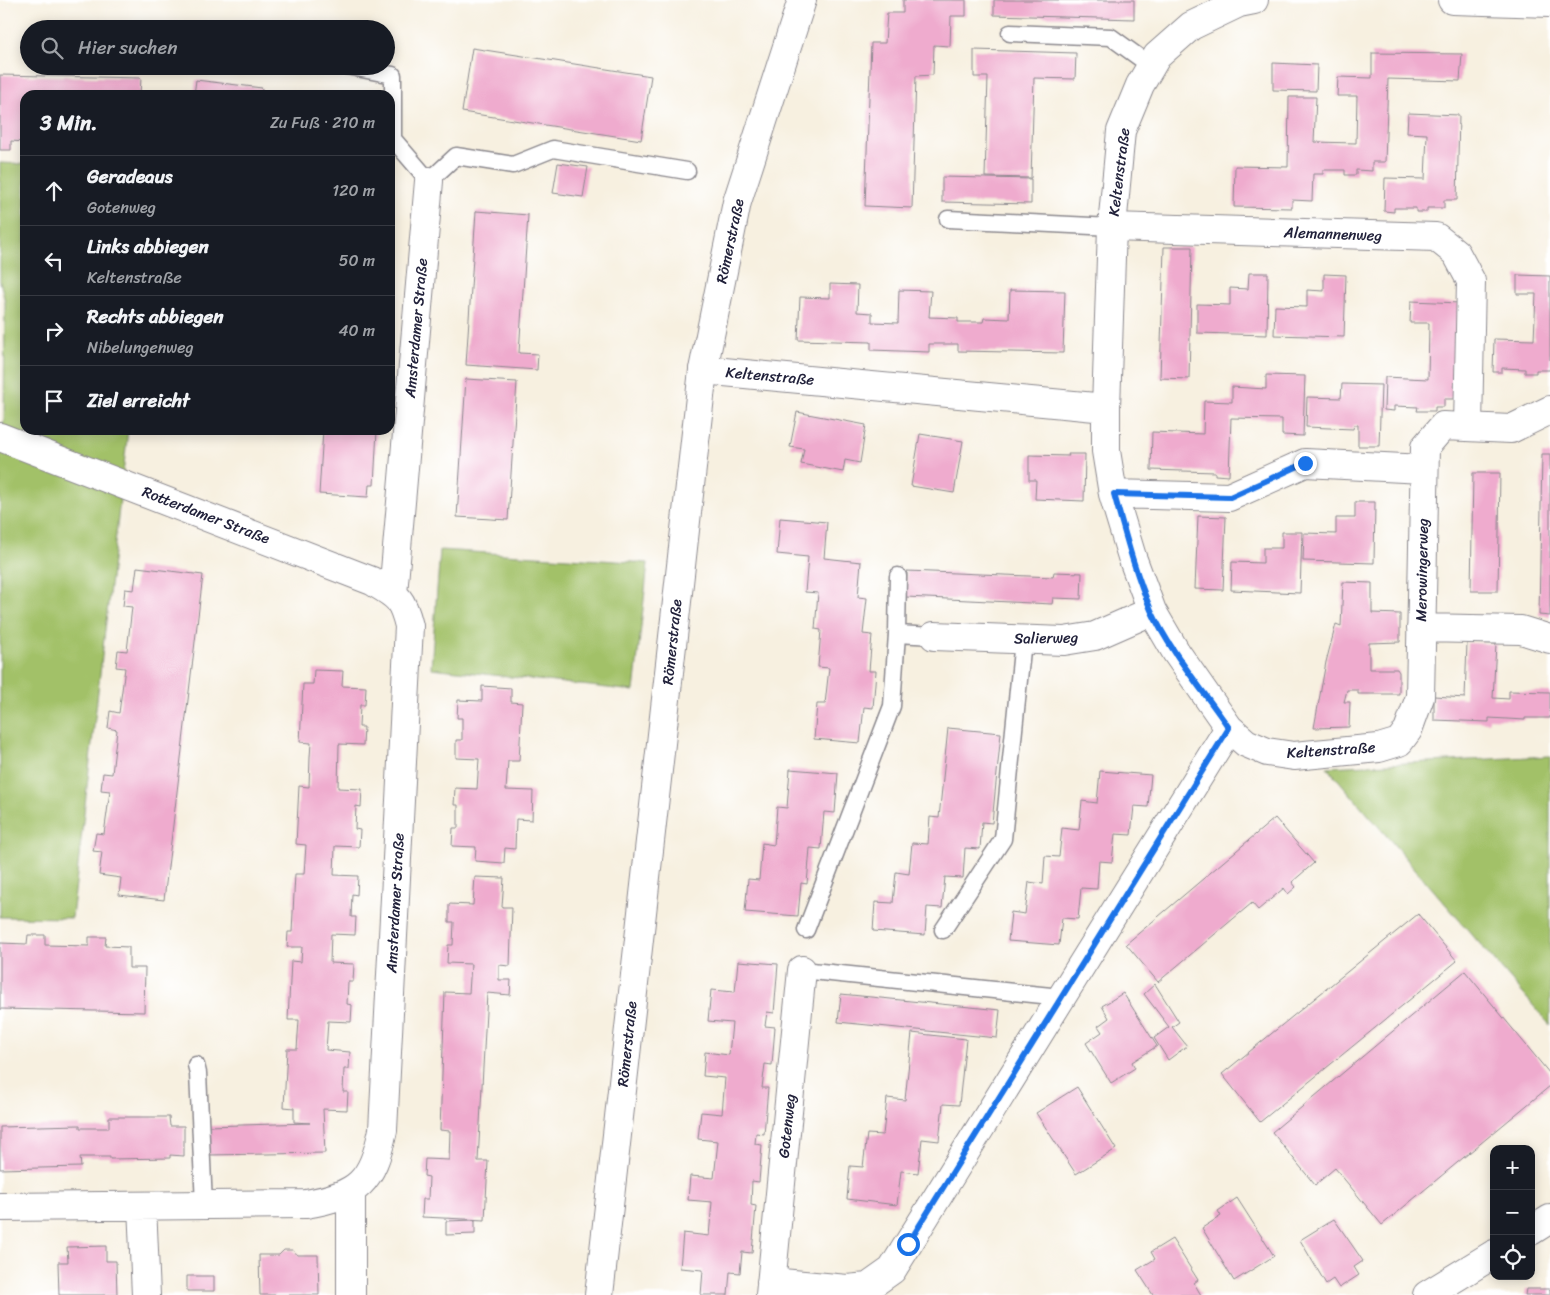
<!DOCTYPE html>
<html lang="de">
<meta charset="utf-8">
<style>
:root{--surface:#171b24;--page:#20242c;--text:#f1f3f6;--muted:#9ea1a6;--line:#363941}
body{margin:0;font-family:Sriracha,sans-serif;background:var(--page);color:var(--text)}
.controls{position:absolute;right:15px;bottom:15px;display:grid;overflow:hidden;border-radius:10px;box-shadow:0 2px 12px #0003}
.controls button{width:45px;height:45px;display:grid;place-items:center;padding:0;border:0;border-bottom:1px solid var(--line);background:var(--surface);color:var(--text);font:25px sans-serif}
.stop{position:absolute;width:15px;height:15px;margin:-11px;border:4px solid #1a73e8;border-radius:50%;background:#fff}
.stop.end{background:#1a73e8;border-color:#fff;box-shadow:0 1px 5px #0008}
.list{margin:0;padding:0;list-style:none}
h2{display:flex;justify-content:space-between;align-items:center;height:65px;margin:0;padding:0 20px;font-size:21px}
h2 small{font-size:16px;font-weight:400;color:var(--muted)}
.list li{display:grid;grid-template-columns:32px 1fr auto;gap:15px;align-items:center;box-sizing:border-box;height:70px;padding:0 20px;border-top:1px solid var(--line)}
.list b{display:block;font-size:19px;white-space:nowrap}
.list p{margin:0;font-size:16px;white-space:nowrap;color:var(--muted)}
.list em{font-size:16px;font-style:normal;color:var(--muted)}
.icon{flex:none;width:28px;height:28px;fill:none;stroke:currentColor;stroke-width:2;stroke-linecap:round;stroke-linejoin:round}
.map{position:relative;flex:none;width:1550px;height:1295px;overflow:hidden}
.search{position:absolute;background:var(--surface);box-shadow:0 2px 12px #0003;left:20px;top:20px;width:375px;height:55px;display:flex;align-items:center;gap:12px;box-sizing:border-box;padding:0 18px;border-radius:28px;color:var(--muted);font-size:19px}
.panel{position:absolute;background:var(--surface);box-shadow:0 2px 12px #0003;left:20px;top:90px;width:375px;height:345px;border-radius:15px}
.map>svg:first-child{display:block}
</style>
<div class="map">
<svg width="1550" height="1295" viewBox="0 0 1550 1295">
<rect width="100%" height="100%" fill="#fff"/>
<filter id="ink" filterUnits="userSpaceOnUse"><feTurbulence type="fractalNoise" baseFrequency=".02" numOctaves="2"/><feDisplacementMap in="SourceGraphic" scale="10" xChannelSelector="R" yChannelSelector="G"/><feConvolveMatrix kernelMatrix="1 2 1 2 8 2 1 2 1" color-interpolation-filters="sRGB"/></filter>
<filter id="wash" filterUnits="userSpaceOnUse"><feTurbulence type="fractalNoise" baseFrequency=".0096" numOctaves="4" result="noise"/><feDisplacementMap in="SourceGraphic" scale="20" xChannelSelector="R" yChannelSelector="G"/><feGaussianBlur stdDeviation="1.12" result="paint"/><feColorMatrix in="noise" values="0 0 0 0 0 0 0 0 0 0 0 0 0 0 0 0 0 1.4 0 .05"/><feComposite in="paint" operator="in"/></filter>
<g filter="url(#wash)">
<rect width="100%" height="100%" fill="#f7f0e0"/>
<path fill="#a2c168" stroke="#627252" d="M0,163L25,164V430H128L72,918L0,917V433L4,420L5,302L0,281Z
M440,550L648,563L634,691L431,668Z
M1550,756V1025L1327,767Z"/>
<g id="blocks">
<path fill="#efabce" d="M903,0H966V16H951L950,46L934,45L933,75L916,76L912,208L865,206L871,43H885L887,13H903Z
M994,0H1134V19L994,15Z
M472,48L651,76L641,140L462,112Z
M974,50L1076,53L1075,79L1034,78L1031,178L985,177L988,77H974Z
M1372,53L1462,54L1460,81L1388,79L1385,162H1372V171L1356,170V175H1345V170H1323V174H1313L1312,201L1292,200V208L1234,207L1235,166L1288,167L1289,97H1316L1314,142L1356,143L1357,96H1337L1338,77L1372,78Z
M1273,63L1317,65L1316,91L1273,90Z
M0,75L141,78L140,95H25V142L11,141V150H0Z
M196,80L262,88L261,95H194Z
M1408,113L1459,115L1457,200H1444V208H1427V212H1416V208H1394V212L1384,211L1385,178L1425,179L1427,134L1407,133Z
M558,163L588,167L583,197L553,193Z
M942,177L1031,179V204L942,202Z
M476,211L528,215L519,353L538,354L537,370L466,365Z
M1164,247H1192L1189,379L1160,378Z
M1249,273H1268L1267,335L1197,333V304L1230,305V288L1248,289Z
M1324,274L1346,275L1344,337L1274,335L1275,306L1307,307V290L1324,291Z
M1517,275L1550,276V370H1536V373H1525V369L1502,368V372H1493L1494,339L1534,340L1536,294H1517Z
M830,284L858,285L857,312L872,313V322L898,323L899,290L931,291L929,317L958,318V322H983L984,318L1009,319L1010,290L1065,291L1063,353L958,351V344H929V352L871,350V342L798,340L800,297L830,298Z
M1411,301L1460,303L1458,399H1444V407H1435V411H1417L1418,407L1394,406V411L1384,410L1385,377L1428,379L1429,323H1410Z
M1266,375L1305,376L1303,436L1282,435V419L1231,418L1229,476L1215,475V472L1151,470L1152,432L1203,434L1204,401L1232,402V387L1266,389Z
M466,379L517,382L508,520L457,517Z
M1342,384L1381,385L1379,446H1358V425H1354L1353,429L1306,427L1307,397L1341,398Z
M797,412L866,425L860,463L845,460L843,472L801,464L804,449L790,447Z
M323,430H377L374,485H369L368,497L319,494Z
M920,434L963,441L954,493L911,486Z
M1068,454H1085L1084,501L1035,499L1036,480H1029V455L1069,456Z
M1542,454H1550V616L1539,615Z
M1473,473H1500L1498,591H1471Z
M1355,502H1375L1374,563L1303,561L1304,533L1336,534V518H1355Z
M1198,516L1226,517L1223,590L1195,589Z
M780,518L827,522L824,558L861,562L858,597L867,598L863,634L872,635L869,671H876L873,708L864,707L860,743L814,739L817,704H825L829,668L818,667L821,630L815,629L818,593L805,592L808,557L777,554Z
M1282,532H1302L1300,593L1231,590L1232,562L1263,563V548H1282Z
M137,567L203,575L164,900L119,895L121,878L99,875L102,852L93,851L96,833L104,834L110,791L101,790L103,773L112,774L117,730L108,728L110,711L119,713L125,668L116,667L118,650L127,651L132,607L123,606L125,589L134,590Z
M907,571L1053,577L1054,572L1082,573L1081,599L1053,598L1052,604L906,597Z
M1343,582L1372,583V613L1400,614V642L1369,643V669H1397L1399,672V694H1358V690H1347L1344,702H1350L1349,727L1314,728L1326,662L1336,624L1341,626Z
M1467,643L1496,644L1493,698L1509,699V691L1550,692V718H1525V720L1489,718V722L1434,720V696L1465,698Z
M314,670L343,671L342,686L366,687L365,705H360L359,727H364L363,745L339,744L338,788L362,789L361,807L356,806L355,829L360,830L359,847L335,846L334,875L358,876L357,895L352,894L351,917H356L355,935L331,934L330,963L354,964L353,982H348L347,1004L352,1005L351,1022L328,1021L327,1036L326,1050L350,1052L349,1069H344L343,1092H348L347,1110L323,1109L325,1153L208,1155V1126L310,1123L294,1122V1108L284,1107L287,1049H297L299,1020H288L291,961L301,962L302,947H287L288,932H292L295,874H304L306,845L296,844L299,786L309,787L310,757L311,743L300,742L303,684H313Z
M482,686L511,688V702L522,703L519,761H508L506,790L533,791L532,820L516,819L515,849L505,848L504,863L475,861L476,847L452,846L453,828H458V805H454L455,788L477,789L479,759L456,758V740H462V718H457L458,700L482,701Z
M948,728L1001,733L992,823L982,822L980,849L965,848L963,878L945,877L942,908L927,907L925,935L873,931L875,902L893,903L896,872L909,874L912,843L928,844L930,817L939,818Z
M790,769L838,773L835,813L824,812L821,849L810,848L807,884L801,883L798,916L745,912L748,879L759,880L762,843L774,845L777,807L787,808Z
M1100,771L1151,775L1148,807L1134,806L1131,835L1115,834L1112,862L1099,861L1097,889L1081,888L1078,919L1062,918L1059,945L1008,941L1011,912L1025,914L1029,882L1043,884L1045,856L1059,857L1062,828L1079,830L1082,801L1097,803Z
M1275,818L1314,863L1292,882L1296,887L1288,894L1284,888L1258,910L1252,903L1158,982L1126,944Z
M475,877L504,878L502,907H512L510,966L499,965V980H511L510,995L487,993L478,1161H488L485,1220L422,1217L423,1199H428L429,1177L424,1176L425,1159L449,1160L450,1131L440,1130L445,992L469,993L471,964L447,963L448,945H453L454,922H449V904L473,905Z
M1418,914L1457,961L1260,1122L1222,1074Z
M28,935H45V945L89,946V937H106L105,946L129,947V968H145L144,1012L0,1009V943L27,944Z
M738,961L778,964L774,1013L767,1012L765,1026L775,1027L772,1065L765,1064L762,1088H768L764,1134L756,1133L755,1144L762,1145L759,1182L752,1181L751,1205L756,1206L752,1253L742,1252L740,1273L730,1272L728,1295H701L703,1270L680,1268L683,1233L709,1236L712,1202L688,1200L690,1176L714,1178L718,1141L698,1139L701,1112L722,1114L725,1078L703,1076L705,1052L729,1055L732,1023L708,1021L711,990L735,992Z
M1465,971L1550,1074V1086L1382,1225L1335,1168L1315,1185L1272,1132Z
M1155,984L1179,1022L1172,1027L1187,1046L1168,1060L1154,1038L1169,1027L1144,994Z
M1123,993L1157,1046L1132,1062L1135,1068L1111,1083L1086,1043L1102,1032L1098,1026L1109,1018L1102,1006Z
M841,994L1000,1010L997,1038L838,1022Z
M912,1033L966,1039L959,1105L943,1104L939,1141L922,1139L918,1173L901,1171L897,1205L847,1199L850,1166L863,1167L867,1134L883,1135L887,1098L905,1100Z
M1077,1087L1116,1149L1076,1174L1036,1113Z
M109,1117H169L170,1126H184V1156L170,1155V1158L110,1159V1157H80L81,1167L0,1169V1127L80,1125V1128H109Z
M1237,1198L1274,1256L1234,1281L1202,1228L1221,1216L1218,1211Z
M1334,1219L1363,1261L1354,1267L1359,1275L1339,1288L1333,1279L1326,1284L1300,1240Z
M475,1220V1234L446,1235V1221Z
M1172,1239L1198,1280L1194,1283L1201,1295H1153L1137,1270L1155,1259L1151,1252Z
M106,1246V1261H116L117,1295H59L58,1262H68L67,1247Z
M284,1250H292L298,1255H318L319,1295H260L259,1255H279Z
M187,1276H214V1291H187Z
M1526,1289H1550V1295H1525Z"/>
</g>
</g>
<g filter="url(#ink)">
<use href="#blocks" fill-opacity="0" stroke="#8c898e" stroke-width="1"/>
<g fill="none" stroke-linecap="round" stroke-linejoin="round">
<defs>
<path id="service" d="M1010,33L1111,37L1151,66
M346,66L393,75V139L429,181L456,156L513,165L553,149L687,171
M948,219L1112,227
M897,634L898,576
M806,930L892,706L897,634L934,636
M943,930L1003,839L1023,640
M802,970L1061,997
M196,1065L198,1073L204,1205"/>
<path id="minor" d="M1254,0L1239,3L1191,26L1157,56L1140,85L1121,131L1112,227L1106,408V451L1113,494L1132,557L1152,611L1176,652L1229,728L1246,743L1267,752L1294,756L1379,748L1399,742L1408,730L1420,697L1425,447L1443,426L1511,429L1550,410
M1452,0L1550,3
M1112,227L1436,237L1456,253L1471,281L1468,426
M703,370L1106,408
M0,437L372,581C397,596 402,597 409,626L383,1130C372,1182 359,1195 306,1204L0,1207
M1113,494L1229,497L1305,463L1423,469
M393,594L429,181
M1421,628L1521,630L1550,639
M934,636L1064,641L1095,636L1152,611
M351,1192V1295
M142,1206L146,1295
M1531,1231L1550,1219
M771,1282L847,1289L868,1287L892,1270L1229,728
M770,1295L802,970
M1427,1295L1494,1254"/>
<path id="tertiary" d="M599,1295L703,370L737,202L802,0"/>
</defs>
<use href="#service" stroke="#8c898e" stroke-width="19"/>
<use href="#minor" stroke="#8c898e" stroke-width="30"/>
<use href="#tertiary" stroke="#8c898e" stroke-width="30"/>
<use href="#service" stroke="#fff" stroke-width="16"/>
<use href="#minor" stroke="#fff" stroke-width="28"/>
<use href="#tertiary" stroke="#fff" stroke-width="28"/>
</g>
</g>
<g fill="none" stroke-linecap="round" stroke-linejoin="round" filter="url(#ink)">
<path stroke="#1a73e8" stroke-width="6" d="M908,1244L1229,728C1203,690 1170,652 1151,610C1135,573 1125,533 1114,494L1230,497L1305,463"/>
</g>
<g text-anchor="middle" stroke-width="5" stroke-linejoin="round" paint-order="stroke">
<g font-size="15" fill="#22223b" stroke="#fff">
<text transform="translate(1119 172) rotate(-83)" y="5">Keltenstraße</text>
<text transform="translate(1333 234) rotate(2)" y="5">Alemannenweg</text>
<text transform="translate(730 241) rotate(-78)" y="5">Römerstraße</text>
<text transform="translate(416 328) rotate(-85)" y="5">Amsterdamer Straße</text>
<text transform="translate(770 376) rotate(5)" y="5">Keltenstraße</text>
<text transform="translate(206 515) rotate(21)" y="5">Rotterdamer Straße</text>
<text transform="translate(1422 570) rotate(-89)" y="5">Merowingerweg</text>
<text transform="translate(1046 638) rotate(-1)" y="5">Salierweg</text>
<text transform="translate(672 642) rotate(-84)" y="5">Römerstraße</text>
<text transform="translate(1331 750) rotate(-4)" y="5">Keltenstraße</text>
<text transform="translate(395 903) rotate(-87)" y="5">Amsterdamer Straße</text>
<text transform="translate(627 1044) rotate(-84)" y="5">Römerstraße</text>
<text transform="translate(787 1126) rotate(-84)" y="5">Gotenweg</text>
</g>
</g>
</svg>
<div class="controls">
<button>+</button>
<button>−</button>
<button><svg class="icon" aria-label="locate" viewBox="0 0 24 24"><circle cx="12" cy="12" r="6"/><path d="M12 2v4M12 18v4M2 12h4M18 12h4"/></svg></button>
</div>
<div class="stop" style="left:908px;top:1244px"></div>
<div class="stop end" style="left:1305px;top:463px"></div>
<div class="search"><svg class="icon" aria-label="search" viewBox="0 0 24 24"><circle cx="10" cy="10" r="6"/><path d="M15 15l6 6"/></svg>Hier suchen</div>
<section class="panel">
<h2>3 Min.<small>Zu Fuß · 210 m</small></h2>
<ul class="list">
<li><svg class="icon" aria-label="ahead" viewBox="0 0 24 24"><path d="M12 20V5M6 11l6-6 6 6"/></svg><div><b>Geradeaus</b><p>Gotenweg</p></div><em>120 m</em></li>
<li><svg class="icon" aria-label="left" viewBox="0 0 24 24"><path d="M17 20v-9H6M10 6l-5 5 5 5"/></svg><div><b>Links abbiegen</b><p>Keltenstraße</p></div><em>50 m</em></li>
<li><svg class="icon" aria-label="right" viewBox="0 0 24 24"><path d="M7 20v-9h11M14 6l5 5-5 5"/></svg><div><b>Rechts abbiegen</b><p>Nibelungenweg</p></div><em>40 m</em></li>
<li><svg class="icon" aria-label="arrive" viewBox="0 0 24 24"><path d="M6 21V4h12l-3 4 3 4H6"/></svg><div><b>Ziel erreicht</b></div></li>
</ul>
</section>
</div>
